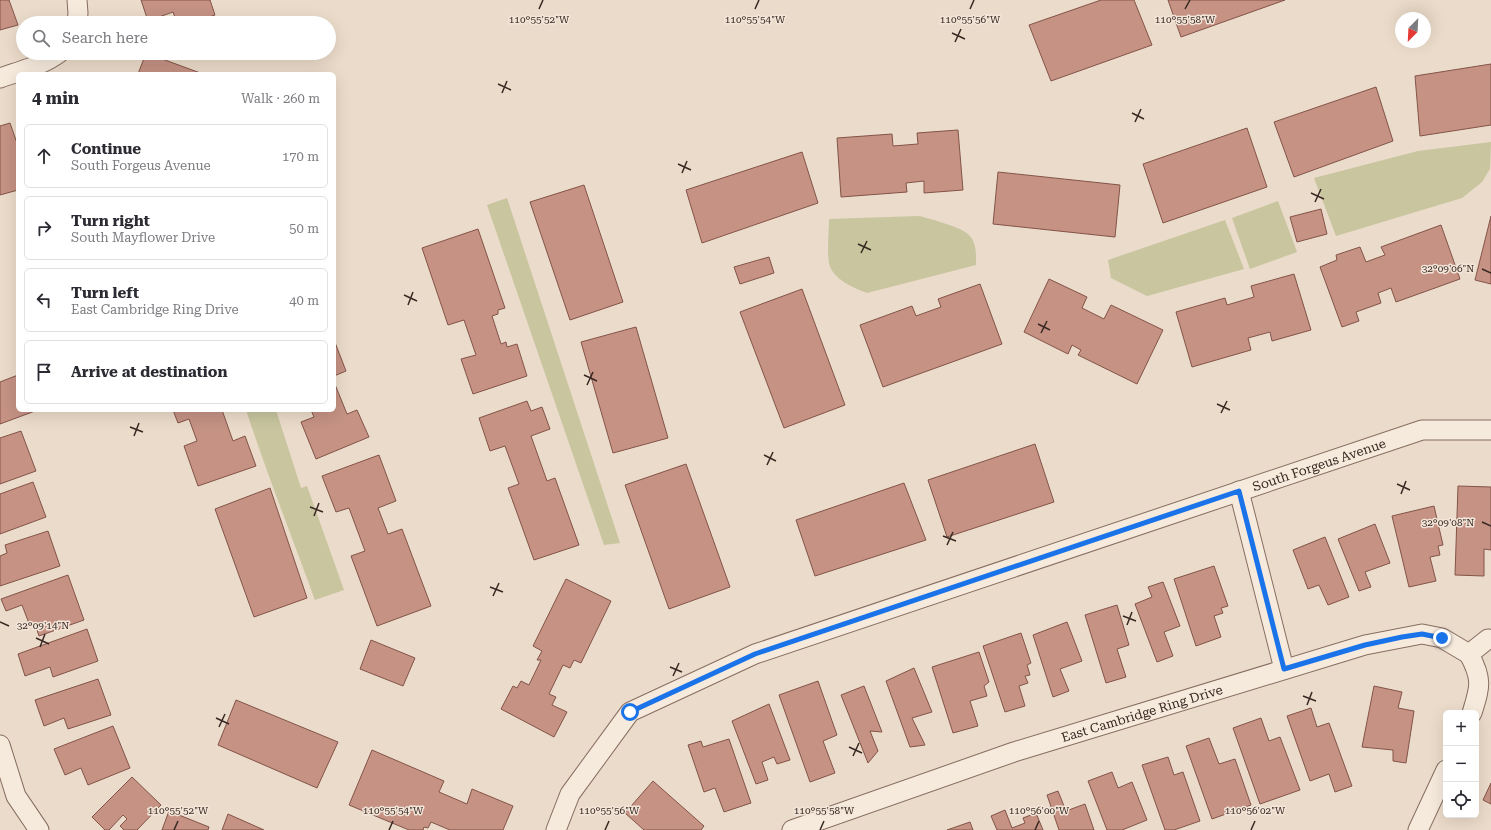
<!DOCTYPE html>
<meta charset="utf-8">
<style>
:root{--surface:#fff;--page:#f2f2f3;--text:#2b2b33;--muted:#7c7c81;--line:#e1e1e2}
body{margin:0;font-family:"Roboto Serif",serif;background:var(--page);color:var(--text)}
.controls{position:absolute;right:12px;bottom:12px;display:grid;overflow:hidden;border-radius:6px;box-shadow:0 4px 16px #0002}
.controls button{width:36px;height:36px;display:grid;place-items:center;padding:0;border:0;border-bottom:1px solid var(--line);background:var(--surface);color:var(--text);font:20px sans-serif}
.compass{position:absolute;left:1395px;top:12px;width:36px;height:36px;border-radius:50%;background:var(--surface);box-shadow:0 4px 16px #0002;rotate:204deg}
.stop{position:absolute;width:12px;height:12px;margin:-9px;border:3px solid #1a73e8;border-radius:50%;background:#fff}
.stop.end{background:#1a73e8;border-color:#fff;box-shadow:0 1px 4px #0008}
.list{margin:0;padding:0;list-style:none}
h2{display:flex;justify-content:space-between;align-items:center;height:52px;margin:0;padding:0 16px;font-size:17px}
h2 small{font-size:13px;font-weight:400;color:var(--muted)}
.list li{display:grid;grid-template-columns:26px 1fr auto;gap:12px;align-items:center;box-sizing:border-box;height:64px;margin:0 8px 8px;padding:0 8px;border:1px solid var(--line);border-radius:6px}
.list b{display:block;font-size:15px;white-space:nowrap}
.list p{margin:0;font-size:13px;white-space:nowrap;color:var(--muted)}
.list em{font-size:13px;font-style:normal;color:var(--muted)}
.icon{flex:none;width:22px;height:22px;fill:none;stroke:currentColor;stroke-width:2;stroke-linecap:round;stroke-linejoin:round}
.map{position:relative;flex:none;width:1491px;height:830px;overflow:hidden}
.search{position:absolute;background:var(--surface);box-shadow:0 4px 16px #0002;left:16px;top:16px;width:320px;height:44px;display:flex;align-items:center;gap:10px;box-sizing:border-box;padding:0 14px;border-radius:22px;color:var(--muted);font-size:15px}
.panel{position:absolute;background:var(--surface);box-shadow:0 4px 16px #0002;left:16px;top:72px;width:320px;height:340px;border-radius:6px}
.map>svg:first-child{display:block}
</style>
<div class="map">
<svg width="1491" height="830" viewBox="0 0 1491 830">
<rect width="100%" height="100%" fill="#ebdbca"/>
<path fill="#c8c59f" d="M1491,142L1490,169L1482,182L1462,198L1336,236L1314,178L1418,151Z
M507,198L620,543L604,545L487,205Z
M1278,201L1297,252L1250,269L1232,218Z
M919,216C930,219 962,227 969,235C977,243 976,255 976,265L867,293C854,288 832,279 829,263C827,250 829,232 829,219Z
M1225,220L1244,269L1147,296L1111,278L1108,260Z
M246,410H276L301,488L307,486L344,590L315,600C292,537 267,474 246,410Z"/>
<path fill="#c59284" stroke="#835448" d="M0,0H9L18,25L0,30Z
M141,0H210L215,15L192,23H177L173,12L148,21Z
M1101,0H1134L1152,45L1051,81L1029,25Z
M1168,0H1285L1181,37Z
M146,53L203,74H138Z
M1491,64V125L1420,136L1415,76Z
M1376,87L1393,141L1294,177L1274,122Z
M10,123L18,146V190L0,195V126Z
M1247,128L1267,187L1163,223L1143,164Z
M958,130L963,190L924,193V181L906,183L907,192L841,197L837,138L892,134L893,146L918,144L917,133Z
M802,152L818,203L702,243L686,190Z
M998,172L1120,185L1115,237L993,224Z
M584,185L623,302L570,320L530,202Z
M1321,209L1327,234L1297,242L1290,217Z
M1491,216V284L1475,280Z
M1441,225L1460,279L1396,302L1391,288L1378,293L1381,303L1356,312L1359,321L1342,327L1320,267L1337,260L1336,255L1360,247L1366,262L1385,255L1381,247Z
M478,229L505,308L498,310V314L492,316L501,344L506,342L507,347L517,344L527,376L473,394L461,359L476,355L464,320L448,325L422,248Z
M769,257L774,273L740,284L734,267Z
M1294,274L1311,330L1272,341L1270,332L1248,338L1251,350L1192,367L1176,312L1225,298L1227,305L1254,297L1251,286Z
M1049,279L1087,297L1082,308L1104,319L1111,305L1163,330L1137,384L1078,355L1081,350L1072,345L1068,354L1024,332Z
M980,284L1002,344L883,387L860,325L912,306L916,316L941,307L938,299Z
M802,289L845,405L784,428L740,312Z
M636,327L668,438L613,453L581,342Z
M334,340L346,371L334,376Z
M18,375V410H35V411L0,424V382Z
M334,382L347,414L357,410L369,437L316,459L301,422L314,417L311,410H334Z
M527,401L531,411L542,407L550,429L531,436L547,481L555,478L579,545L534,560L508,488L519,484L505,446L490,451L479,418Z
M173,410H222L233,441L245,436L256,466L198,486L184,446L197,441L189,419L178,423Z
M21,431L36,471L0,484V438Z
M1035,444L1054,502L947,537L928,480Z
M379,455L396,501L378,508L388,534L402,529L431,606L377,626L351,556L365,551L349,508L336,512L322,476Z
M686,464L730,587L669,609L625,485Z
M33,482L46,517L0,534V494Z
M904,483L926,540L815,576L796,520Z
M1458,486L1491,487V550L1484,549V576L1455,575Z
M270,488L307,598L254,617L215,509Z
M1434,506L1443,545L1438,546L1440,555L1430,557L1436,581L1409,587L1392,516Z
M1375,524L1390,563L1365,572L1371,587L1359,591L1338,539Z
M48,531L60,566L0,586V556L7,553L5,545Z
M1325,537L1349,597L1328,605L1319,585L1308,589L1293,550Z
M1214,566L1228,606L1221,608L1223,613L1214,616L1221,637L1196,646L1174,579Z
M68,575L84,620L39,636L35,624L30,626L22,605L6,611L1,599Z
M566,579L611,601L581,663L574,660L570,668L563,665L549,694L556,697L552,705L567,712L554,737L501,709L513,686L517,688L521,681L529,685L541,660H537L542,651L533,646Z
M1163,582L1180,626L1164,632L1173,656L1157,662L1135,604L1152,597L1148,587Z
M1117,605L1129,645L1117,649L1126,677L1106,683L1085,615Z
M1067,622L1082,661L1060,669L1069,691L1053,697L1033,635Z
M87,629L98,661L53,677L50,667L25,676L18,654Z
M1021,633L1031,663L1027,665L1030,675L1025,676L1028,683L1019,686L1025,706L1005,712L983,646Z
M371,640L415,658L403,686L360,669Z
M979,652L989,682L984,686L987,696L970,701L978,726L953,733L932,667Z
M914,668L932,712L912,718L925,745L910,747L886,681Z
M98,679L111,715L68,729L64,718L44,726L35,700Z
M818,681L837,735L823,741L835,773L810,782L779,695Z
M864,686L882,732L870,731L878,751L868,763L841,695Z
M1374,686L1402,692L1398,708L1414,711L1406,763L1393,761V750L1362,747Z
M236,700L338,742L317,788L218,745Z
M769,704L790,760L777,764L774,757L762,762L768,780L756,784L732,721Z
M1311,708L1317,727L1329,723L1352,786L1335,792L1329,774L1310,781L1287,716Z
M1261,718L1269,741L1280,737L1300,790L1260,804L1233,728Z
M113,726L130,768L88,785L81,768L65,775L54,749Z
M1209,738L1219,764L1235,759L1251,805L1212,819L1186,746Z
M729,739L751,803L724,812L715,788L704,792L688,745L701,741L703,747Z
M372,750L444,781L439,792L467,804L472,789L513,806L503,830H450L431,822L428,828L424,827L423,830H409L349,805Z
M1168,757L1174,775L1183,772L1200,821L1174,830H1165L1142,765Z
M1112,772L1118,788L1132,782L1147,820L1122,830H1107L1088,781Z
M132,777L161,805L137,830H124L120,826L127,819L123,815L109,830H105L92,817Z
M653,781L704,826L701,830H644L625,813Z
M1491,783V804L1483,800Z
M1058,791L1066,811L1085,804L1094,830H1059L1047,795Z
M1005,810L1012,828L1025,823L1023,818L1036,813L1043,830H997L991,816Z
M169,811L209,827L208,830H162Z
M228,814L264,830H222Z
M970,822L973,830H947Z"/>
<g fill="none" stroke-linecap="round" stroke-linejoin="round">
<defs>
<g id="minor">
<path d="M77,23L78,13L77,0"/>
<path d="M0,78C20,71 41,66 59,53"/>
<path d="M1239,491L1284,669"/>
<path d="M1469,654C1483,680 1480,687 1472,713"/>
<path d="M0,745L16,796L39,830"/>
<path id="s1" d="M556,830L570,794L630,712L755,654L1422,430H1491"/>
<path id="s2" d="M792,830L1014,752L1365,645L1422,634L1442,638L1469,654L1488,639"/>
<path d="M1418,830L1446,770"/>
</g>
</defs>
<use href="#minor" stroke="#866d60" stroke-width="21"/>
<use href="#minor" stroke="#f6eadd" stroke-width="19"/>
</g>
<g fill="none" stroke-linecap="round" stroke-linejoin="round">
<path stroke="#1a73e8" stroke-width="5" d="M630,712L755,654L1239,491L1284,669L1365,645L1402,637L1422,634L1442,638"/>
</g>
<path fill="none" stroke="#382822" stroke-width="1.5" d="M539,9L543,0M755,9L759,0M970,9L974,0M1185,9L1190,0M952,33L965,39M955,42L961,29M498,84L511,90M502,93L507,81M1132,113L1144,119M1135,122L1141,109M678,164L691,170M682,173L687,161M1311,193L1324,199M1315,202L1321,189M858,244L871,250M861,253L867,241M1482,269L1491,273M404,295L417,301M408,305L413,292M1038,324L1050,330M1041,333L1047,321M584,375L597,381M587,385L593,372M1217,404L1230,410M1221,413L1227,401M130,427L143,432M134,436L139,423M764,455L776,461M767,465L773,452M1397,484L1410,490M1401,494L1406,481M310,507L323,512M314,516L319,503M1482,522L1491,526M943,536L956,541M947,545L953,532M490,587L503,592M493,596L499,583M1123,616L1136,621M0,622L9,626M1127,625L1132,612M36,638L49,644M40,647L45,634M670,667L682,672M673,676L679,663M1303,696L1316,701M1307,705L1312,692M216,718L229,724M219,727L225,714M849,747L862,753M853,756L859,743M174,830L178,821M389,830L393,821M605,830L609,821M820,830L824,821M1035,830L1039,821M1251,830L1255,821"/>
<g text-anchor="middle" stroke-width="3" stroke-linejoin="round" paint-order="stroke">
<g font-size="13" fill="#382822" stroke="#f3e6d9">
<text dy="5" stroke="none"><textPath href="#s1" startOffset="873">South Forgeus Avenue</textPath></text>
<text dy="5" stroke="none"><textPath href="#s2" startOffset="369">East Cambridge Ring Drive</textPath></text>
</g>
</g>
<g font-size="10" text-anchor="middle" fill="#382822" stroke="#f3e6d9" stroke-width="3" stroke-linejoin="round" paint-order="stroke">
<text x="539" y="23">110°55'52"W</text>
<text x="755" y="23">110°55'54"W</text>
<text x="970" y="23">110°55'56"W</text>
<text x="1185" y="23">110°55'58"W</text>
<text x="1448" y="272">32°09'06"N</text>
<text x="1448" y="526">32°09'08"N</text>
<text x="43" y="629">32°09'14"N</text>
<text x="178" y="814">110°55'52"W</text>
<text x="393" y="814">110°55'54"W</text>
<text x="609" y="814">110°55'56"W</text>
<text x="824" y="814">110°55'58"W</text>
<text x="1039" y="814">110°56'00"W</text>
<text x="1255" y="814">110°56'02"W</text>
</g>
</svg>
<div class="controls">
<button>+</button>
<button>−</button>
<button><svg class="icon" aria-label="locate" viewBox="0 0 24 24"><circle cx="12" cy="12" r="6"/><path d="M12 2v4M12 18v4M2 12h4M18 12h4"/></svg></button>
</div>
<svg class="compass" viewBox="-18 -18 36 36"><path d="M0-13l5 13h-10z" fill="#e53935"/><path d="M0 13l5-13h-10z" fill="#7c7c81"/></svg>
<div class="stop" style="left:630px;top:712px"></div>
<div class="stop end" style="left:1442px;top:638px"></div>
<div class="search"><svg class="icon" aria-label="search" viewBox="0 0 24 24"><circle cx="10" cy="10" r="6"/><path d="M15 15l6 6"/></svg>Search here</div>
<section class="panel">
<h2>4 min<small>Walk · 260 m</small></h2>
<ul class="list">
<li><svg class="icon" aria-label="ahead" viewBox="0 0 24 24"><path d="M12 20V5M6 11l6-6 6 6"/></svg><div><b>Continue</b><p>South Forgeus Avenue</p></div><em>170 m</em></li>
<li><svg class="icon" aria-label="right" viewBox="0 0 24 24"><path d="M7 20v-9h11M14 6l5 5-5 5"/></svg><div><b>Turn right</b><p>South Mayflower Drive</p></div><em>50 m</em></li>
<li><svg class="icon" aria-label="left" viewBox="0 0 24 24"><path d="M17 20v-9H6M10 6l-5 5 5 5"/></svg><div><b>Turn left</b><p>East Cambridge Ring Drive</p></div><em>40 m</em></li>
<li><svg class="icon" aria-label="arrive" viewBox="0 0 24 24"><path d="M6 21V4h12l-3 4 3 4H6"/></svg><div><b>Arrive at destination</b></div></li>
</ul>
</section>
</div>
